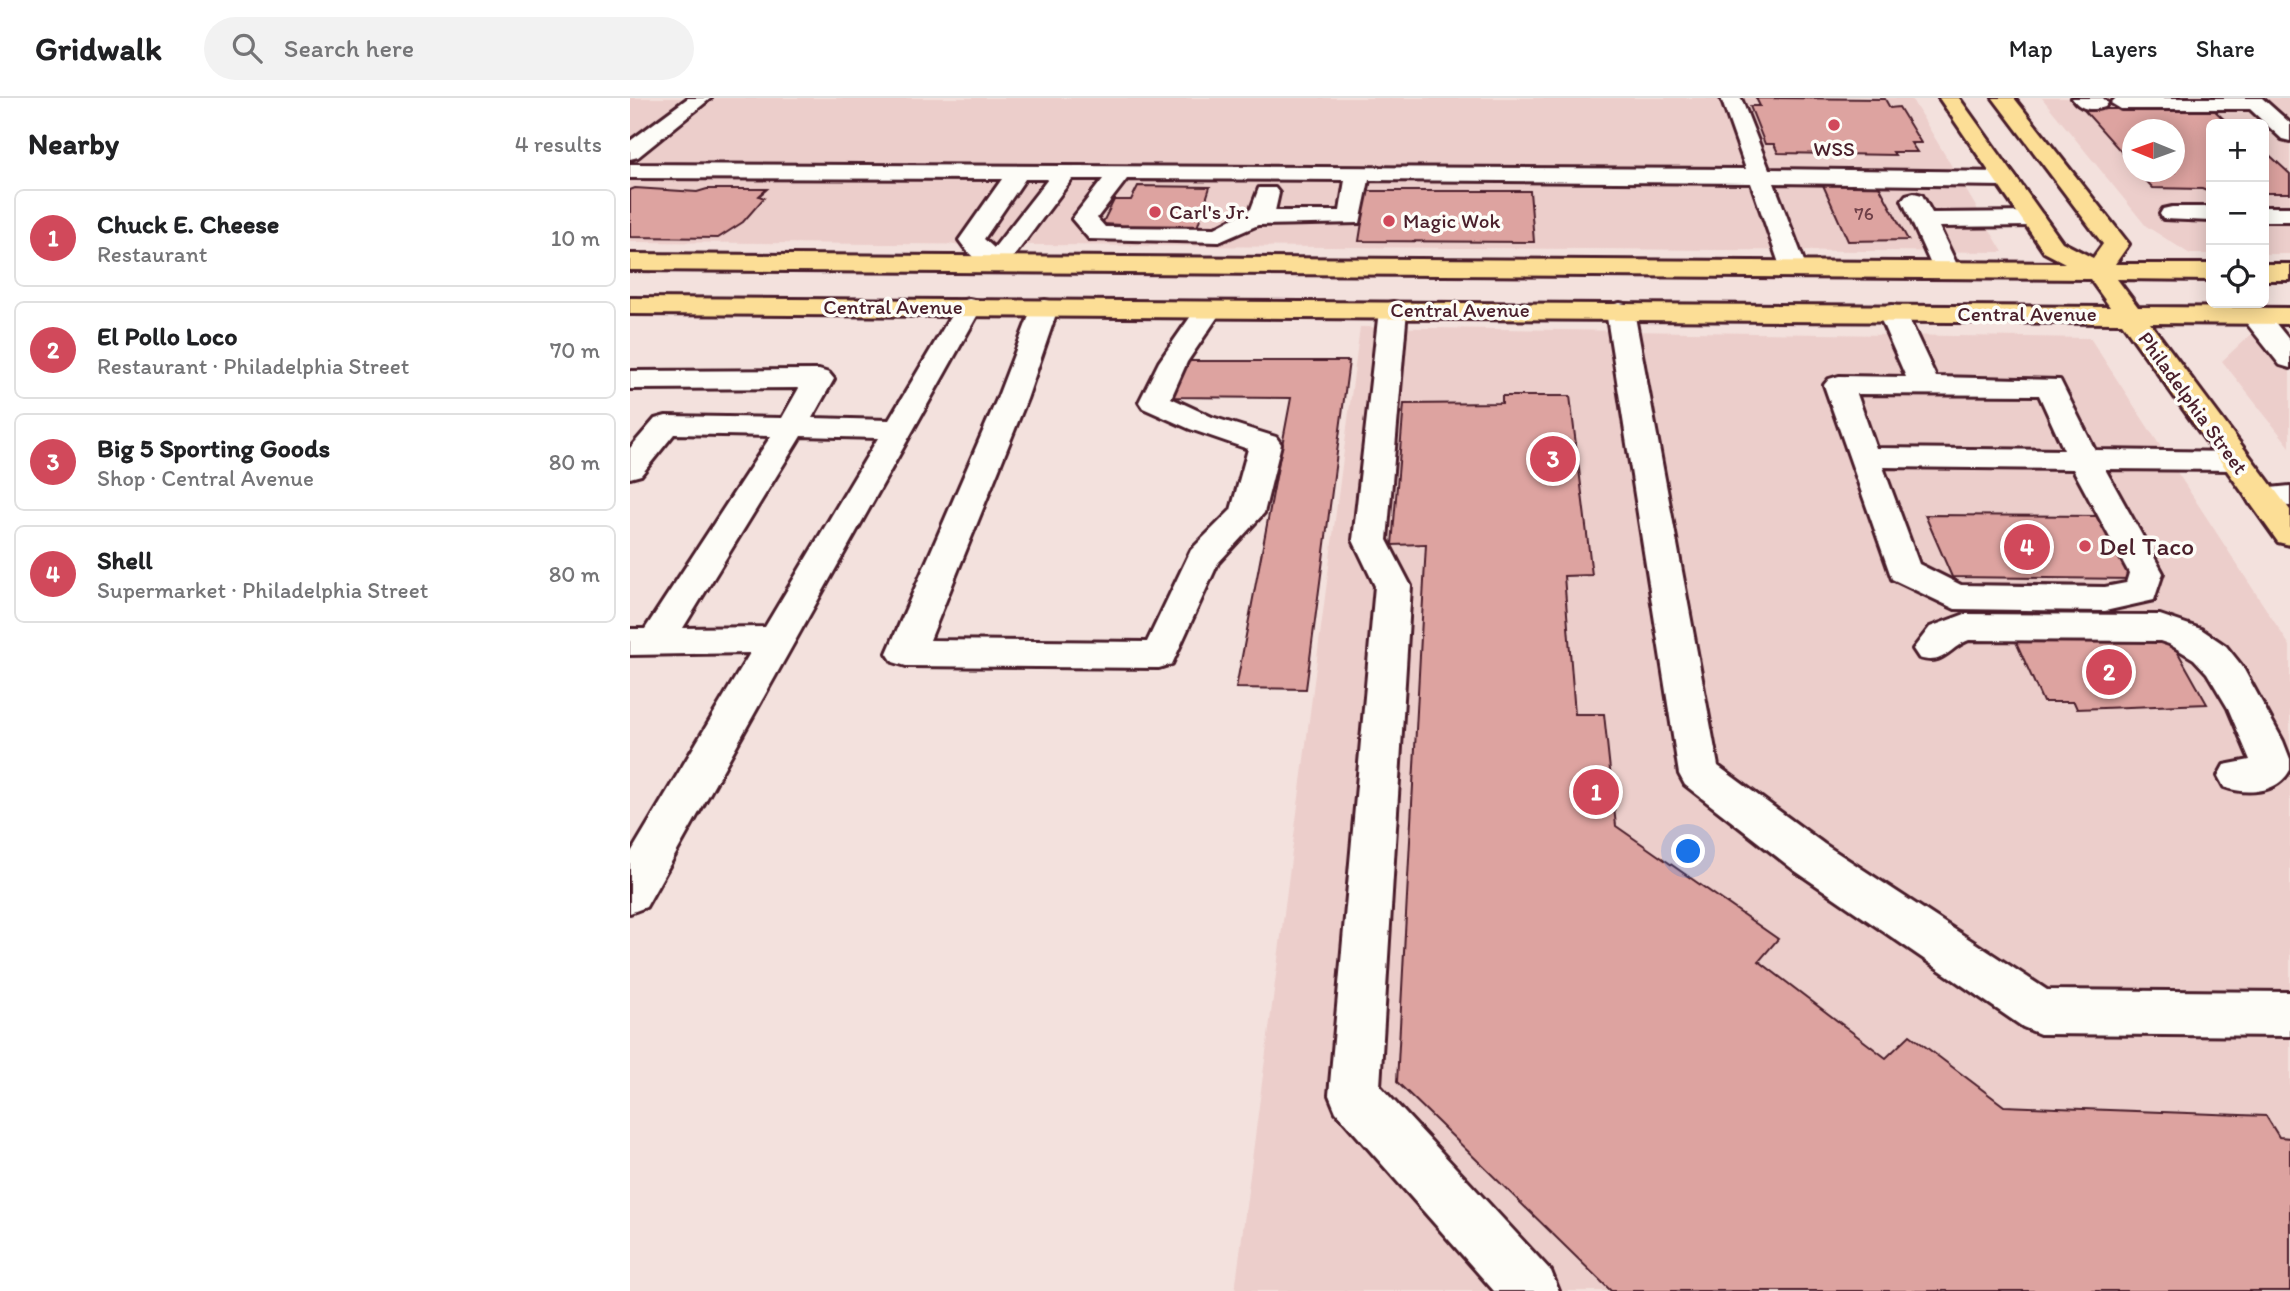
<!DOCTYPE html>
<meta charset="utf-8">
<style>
:root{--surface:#fff;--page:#f2f2f2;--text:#202124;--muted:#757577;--line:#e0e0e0;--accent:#d1495b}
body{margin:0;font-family:Itim,sans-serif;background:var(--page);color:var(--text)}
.controls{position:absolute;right:21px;top:21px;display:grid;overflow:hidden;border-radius:10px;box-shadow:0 4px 18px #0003}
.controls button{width:63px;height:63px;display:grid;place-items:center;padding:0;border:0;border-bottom:2px solid var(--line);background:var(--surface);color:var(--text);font:35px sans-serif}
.compass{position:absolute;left:1492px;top:21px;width:63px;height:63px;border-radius:50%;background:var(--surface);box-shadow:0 4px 18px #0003;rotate:271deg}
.you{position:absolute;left:1059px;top:754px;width:24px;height:24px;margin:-18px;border:5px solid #fff;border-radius:50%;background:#1a73e8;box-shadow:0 0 0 10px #1a73e833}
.badge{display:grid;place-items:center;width:46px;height:46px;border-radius:50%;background:var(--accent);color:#fff;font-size:23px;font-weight:700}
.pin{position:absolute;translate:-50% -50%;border:4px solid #fff;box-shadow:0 2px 7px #0006}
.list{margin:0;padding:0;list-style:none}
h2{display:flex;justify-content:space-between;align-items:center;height:91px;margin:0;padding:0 28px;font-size:30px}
h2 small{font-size:23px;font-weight:400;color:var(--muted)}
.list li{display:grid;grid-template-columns:46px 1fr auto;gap:21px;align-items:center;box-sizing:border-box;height:98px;margin:0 14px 14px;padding:0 14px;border:2px solid var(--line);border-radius:10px}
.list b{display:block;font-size:26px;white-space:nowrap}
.list p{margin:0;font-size:23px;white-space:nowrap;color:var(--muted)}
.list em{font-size:23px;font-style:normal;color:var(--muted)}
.icon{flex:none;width:38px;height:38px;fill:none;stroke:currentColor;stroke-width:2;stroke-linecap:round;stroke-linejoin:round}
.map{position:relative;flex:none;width:1660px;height:1193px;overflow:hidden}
header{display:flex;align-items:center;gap:42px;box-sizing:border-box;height:98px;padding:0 35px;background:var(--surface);border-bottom:2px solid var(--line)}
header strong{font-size:33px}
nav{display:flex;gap:38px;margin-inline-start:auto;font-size:24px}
.search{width:490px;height:63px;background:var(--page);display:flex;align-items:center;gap:18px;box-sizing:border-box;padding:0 24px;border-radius:38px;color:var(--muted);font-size:26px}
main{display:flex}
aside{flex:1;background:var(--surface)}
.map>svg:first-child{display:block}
</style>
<header>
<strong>Gridwalk</strong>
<div class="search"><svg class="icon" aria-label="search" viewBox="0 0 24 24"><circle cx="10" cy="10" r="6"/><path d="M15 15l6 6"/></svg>Search here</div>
<nav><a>Map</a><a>Layers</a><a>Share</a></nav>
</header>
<main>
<aside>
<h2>Nearby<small>4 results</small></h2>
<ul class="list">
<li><span class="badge">1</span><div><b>Chuck E. Cheese</b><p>Restaurant</p></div><em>10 m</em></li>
<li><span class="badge">2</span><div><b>El Pollo Loco</b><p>Restaurant · Philadelphia Street</p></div><em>70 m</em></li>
<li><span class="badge">3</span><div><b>Big 5 Sporting Goods</b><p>Shop · Central Avenue</p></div><em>80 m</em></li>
<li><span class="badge">4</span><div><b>Shell</b><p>Supermarket · Philadelphia Street</p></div><em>80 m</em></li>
</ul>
</aside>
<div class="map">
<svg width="1660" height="1193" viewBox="0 0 1660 1193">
<rect width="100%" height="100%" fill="#f3e1dd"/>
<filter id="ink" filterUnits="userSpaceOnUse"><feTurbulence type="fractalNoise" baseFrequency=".0143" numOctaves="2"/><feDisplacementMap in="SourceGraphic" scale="14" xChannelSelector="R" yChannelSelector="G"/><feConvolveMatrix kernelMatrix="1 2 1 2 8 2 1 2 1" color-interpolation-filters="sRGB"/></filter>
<g filter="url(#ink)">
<path fill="#eccecb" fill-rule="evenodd" d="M0,0H1281L1373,154L0,144Z
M1412,0H1660V156H1634V26H1581V156H1560L1516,128ZM1503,32H1545V74H1503Z
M730,229L1460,240L1660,548V1193H605Z
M1624,233L1660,234V349L1592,263Z"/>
<path fill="#dda3a0" stroke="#4a1f2b" stroke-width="2" d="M1126,0L1255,1L1260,10L1269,9L1291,45H1281L1287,54H1263L1265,57L1148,55L1144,46H1135L1120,8H1130Z
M1453,11H1583L1599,26H1581V95L1572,91L1523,90L1508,74H1545V32H1503V67Z
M1634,52L1660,76V95H1634Z
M1193,87L1249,88L1278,142L1218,143Z
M508,88L580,89L566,133L488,132L490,127L472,126L484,102H501Z
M5,90L67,94L77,91H137L129,98L134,100L113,124L88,140L0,139V92Z
M737,93H900L904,144L729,143Z
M554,263H719L676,591L606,590L661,300L543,299Z
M872,298H940L962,477L934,478L945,616H974L986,728L1148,841L1129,863L1256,960L1280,937L1374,1008L1636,1018L1649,1039L1660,1040V1193H981L767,984L796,446L762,447L774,306L872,305Z
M1295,417L1469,418L1504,481L1322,479Z
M1386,544H1542L1577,606L1447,611L1444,604H1413Z"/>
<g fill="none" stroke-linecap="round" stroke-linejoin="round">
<defs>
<path id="minor" d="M58,0H81L8,59L0,61V43Z
M1091,0H1111L1139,71L1375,74L1383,76L1387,81L1383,86L1375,88L1144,85L1177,171L1173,176H1155L1151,171L1121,85L739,82L730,125L628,127L589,144L459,141L442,121L473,81H442L375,170C356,175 339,157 329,142L372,81L0,80V66L1116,71ZM395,81H418L364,150L354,141ZM497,81L715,82L710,113H645L649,95L645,90H629L621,111L585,130L475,129L467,120Z
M1442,0H1473L1478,5L1475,9C1461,13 1450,12 1442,0Z
M1486,0H1632L1660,25V43L1652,41L1620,11H1491L1481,5Z
M1284,95L1292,97L1302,115L1403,114L1412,116L1415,121L1412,126L1403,128L1309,129L1329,171L1325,176H1307L1303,171L1272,102L1276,97Z
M1542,109H1581V123L1533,121L1530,116L1533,111Z
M1634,109H1660V123H1634Z
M339,201L349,203L352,209L16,809L0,815V756L120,555L0,557V531H15L141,338L44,336L11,377L0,380V350L25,321L36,318L152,320L169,290L0,291V273L189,272L199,275L204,281L182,320L259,322L326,209L329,203ZM171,338L248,340L135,529L53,530Z
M415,202L425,204L428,210L397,301L300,542L517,544L561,452L601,412L618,351L560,331L513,310L509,304L529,264L570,205H590L593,211L557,264L541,300L582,319L646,339L651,346L634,415L588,465L542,566L529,570L276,568L263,564L257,555L367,301L402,210L405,204Z
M763,204L773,206L777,212L757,442L781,488L750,988L921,1173L929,1193H864L706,1014L699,997L745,488L723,442L749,212L753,206Z
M990,205L1000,207L1004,213L1088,668L1194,746L1417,892L1660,894V938L1410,936L1393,929L1164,772L1055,687L1049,676L976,213L980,207Z
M1262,207L1272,209L1276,215L1306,279L1430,282L1465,352L1606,354L1617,356L1622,363L1617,370L1606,372L1475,371L1533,475L1524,502L1475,513L1325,511L1262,481L1194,287L1199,281L1209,278L1276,279L1248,215L1252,209ZM1227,296L1409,297L1434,352L1246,350ZM1253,369L1443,371L1499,475L1496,485L1475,489L1331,487L1289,466Z
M1625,210L1635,212L1660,243V270L1650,267L1611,218L1615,212Z
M1660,388V408L1620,406L1616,399L1620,392Z
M1335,516L1530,517L1571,531L1596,548L1612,568L1653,643L1660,661V672C1647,696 1616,697 1594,689L1588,678L1594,667L1620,662L1598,610L1577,575L1564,561L1539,546L1530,543L1339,542C1318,550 1314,568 1289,560L1283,551L1300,529Z"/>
<path id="major" d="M1309,0H1329L1432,144L1463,160L1473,146L1363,0H1384L1495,141L1499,146L1485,166H1581V182L1487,181L1508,209L1660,210V226L1520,225L1660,412V447L1648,444L1492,225L0,216V200L1480,209L1460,181L0,172V156L1435,165L1414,154Z
M1634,166H1660V182H1634Z"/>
</defs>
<use href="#minor" stroke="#4a1f2b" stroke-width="6"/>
<use href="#major" stroke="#4a1f2b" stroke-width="6"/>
<use href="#minor" fill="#fdfcf7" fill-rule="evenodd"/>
<use href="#major" fill="#fcde96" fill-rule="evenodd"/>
</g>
</g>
<g fill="#d1495b" stroke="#fdfcf7" stroke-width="2.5">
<circle cx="1204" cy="27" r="7"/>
<circle cx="525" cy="114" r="7"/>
<circle cx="759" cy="123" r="7"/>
<circle cx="1455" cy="448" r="7"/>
</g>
<g text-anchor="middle" stroke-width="7" stroke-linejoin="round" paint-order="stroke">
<g font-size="19" fill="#6f4048">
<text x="1234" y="122">76</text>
</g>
<g font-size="21" fill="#4a1f2b" stroke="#fdfcf7" text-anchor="start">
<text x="1204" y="58" text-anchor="middle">WSS</text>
<text x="539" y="121">Carl's Jr.</text>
<text x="773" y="130">Magic Wok</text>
</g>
<g font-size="21" fill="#4a1f2b" stroke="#fdfcf7">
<text x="263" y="216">Central Avenue</text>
<text x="830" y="219">Central Avenue</text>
<text x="1397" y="223">Central Avenue</text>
<text transform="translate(1563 305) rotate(54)" y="7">Philadelphia Street</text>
</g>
<g font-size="26" fill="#4a1f2b" stroke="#fdfcf7" text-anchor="start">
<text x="1469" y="457">Del Taco</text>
</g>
</g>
</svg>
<div class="controls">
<button>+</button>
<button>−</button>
<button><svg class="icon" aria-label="locate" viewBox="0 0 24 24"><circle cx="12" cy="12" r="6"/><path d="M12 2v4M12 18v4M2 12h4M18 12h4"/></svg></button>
</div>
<svg class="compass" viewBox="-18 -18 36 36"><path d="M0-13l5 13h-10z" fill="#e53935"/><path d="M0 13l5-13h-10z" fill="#757577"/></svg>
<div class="you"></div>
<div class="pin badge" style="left:966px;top:694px">1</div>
<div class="pin badge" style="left:1479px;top:574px">2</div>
<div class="pin badge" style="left:923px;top:361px">3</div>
<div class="pin badge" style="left:1397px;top:449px">4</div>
</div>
</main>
